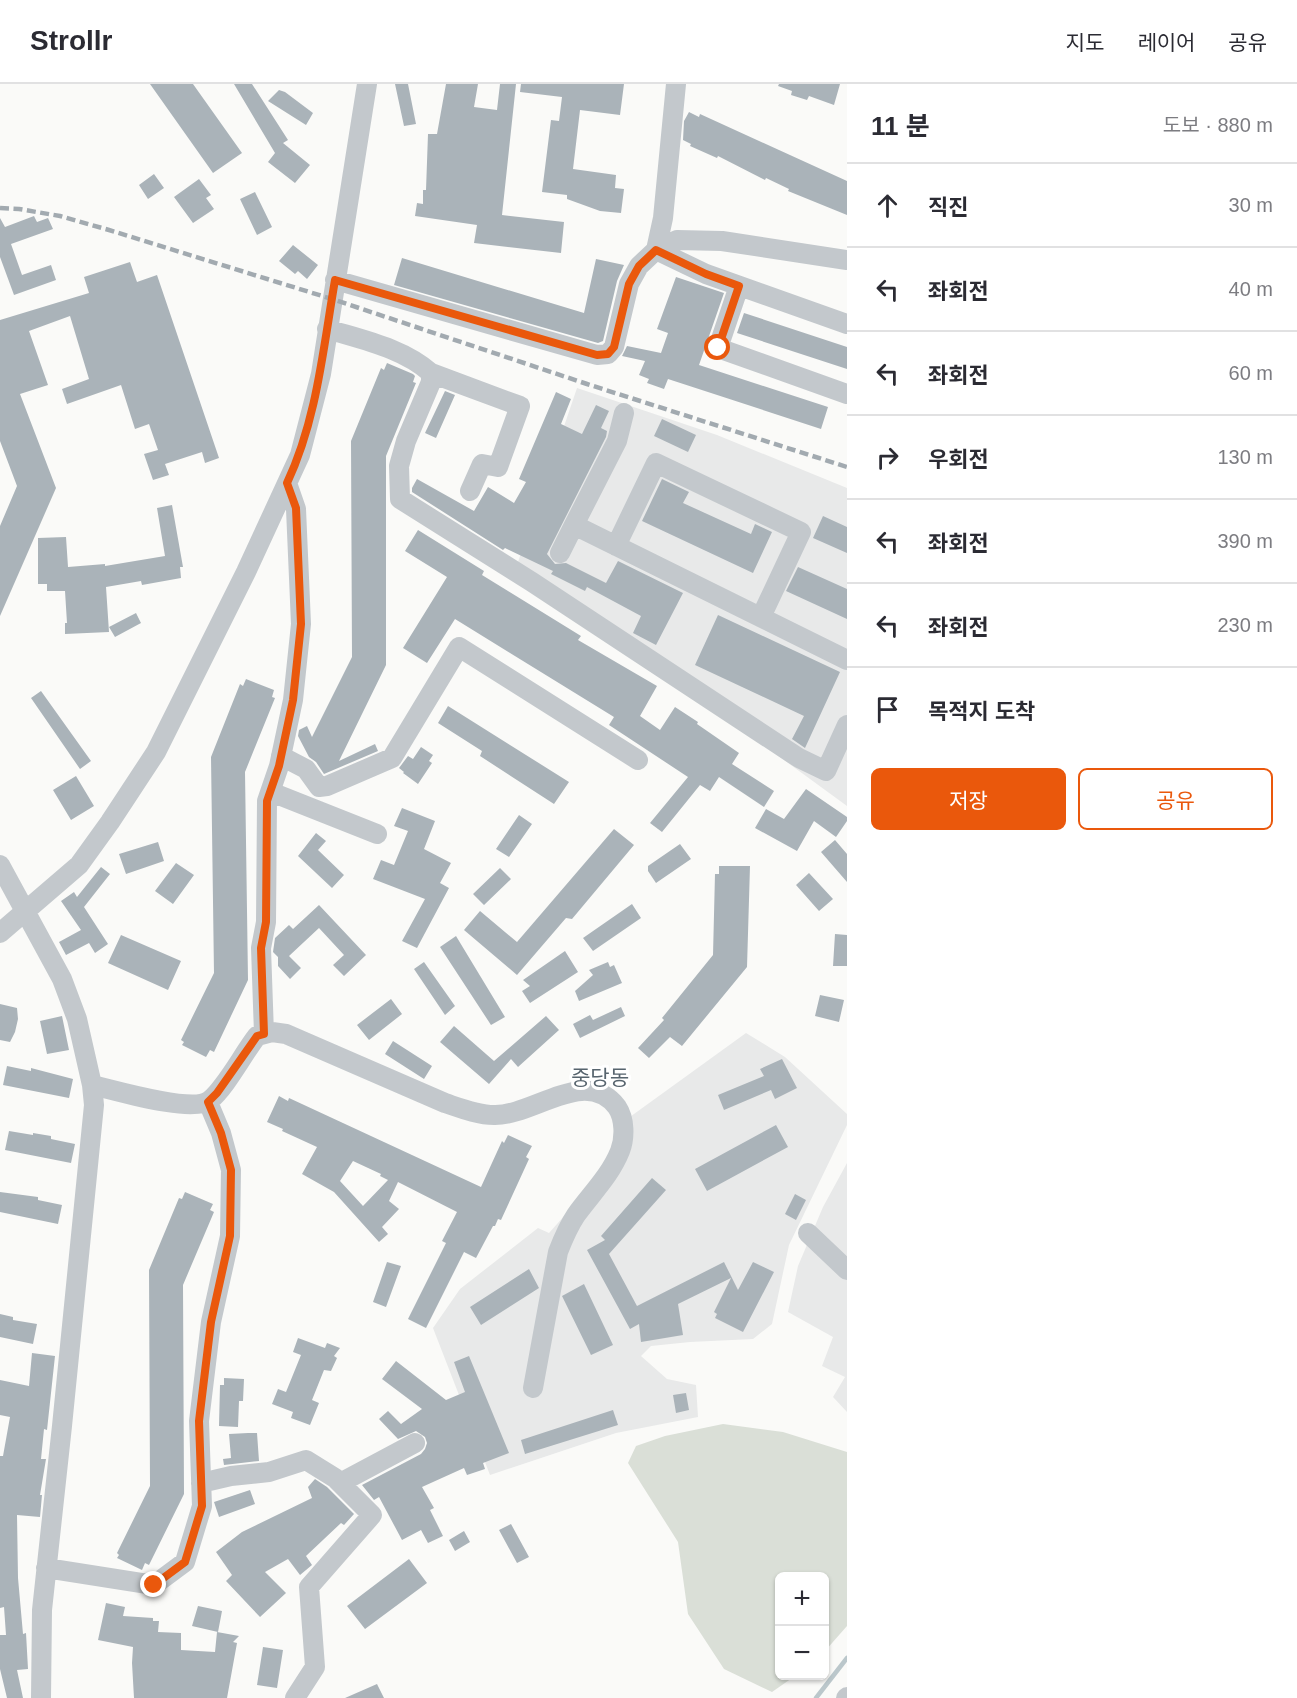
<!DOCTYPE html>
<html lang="ko">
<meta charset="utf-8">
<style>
:root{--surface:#fff;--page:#f2f2f3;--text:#2b2b33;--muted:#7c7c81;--line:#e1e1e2;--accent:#ea580c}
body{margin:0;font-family:Helvetica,"Noto Sans KR",sans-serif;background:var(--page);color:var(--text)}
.controls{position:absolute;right:18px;bottom:18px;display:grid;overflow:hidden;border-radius:9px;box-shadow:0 2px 4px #0004}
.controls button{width:54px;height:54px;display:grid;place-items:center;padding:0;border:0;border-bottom:2px solid var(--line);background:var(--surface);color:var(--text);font:30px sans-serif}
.stop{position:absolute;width:18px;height:18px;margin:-14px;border:4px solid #ea580c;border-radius:50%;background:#fff}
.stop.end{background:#ea580c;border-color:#fff;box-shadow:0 2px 6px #0008}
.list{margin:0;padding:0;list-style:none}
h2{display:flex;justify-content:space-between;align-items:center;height:78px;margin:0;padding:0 24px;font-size:26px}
h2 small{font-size:20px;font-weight:400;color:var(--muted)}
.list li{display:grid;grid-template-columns:39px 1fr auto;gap:18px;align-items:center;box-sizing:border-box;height:84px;padding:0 24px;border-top:2px solid var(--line)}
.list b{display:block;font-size:22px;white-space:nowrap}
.list em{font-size:20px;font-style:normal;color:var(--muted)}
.actions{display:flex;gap:12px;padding:18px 24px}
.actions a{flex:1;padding:14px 0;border:2px solid var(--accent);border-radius:9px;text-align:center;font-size:21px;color:var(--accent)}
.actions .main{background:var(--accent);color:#fff}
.icon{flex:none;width:33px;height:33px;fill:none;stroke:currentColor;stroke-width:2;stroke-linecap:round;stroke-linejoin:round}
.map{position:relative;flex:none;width:847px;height:1614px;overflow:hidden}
header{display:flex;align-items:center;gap:36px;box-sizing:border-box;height:84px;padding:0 30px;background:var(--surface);border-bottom:2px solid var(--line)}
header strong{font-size:28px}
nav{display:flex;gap:33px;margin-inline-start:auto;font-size:21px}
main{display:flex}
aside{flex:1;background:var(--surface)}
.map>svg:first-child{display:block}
</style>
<header>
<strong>Strollr</strong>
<nav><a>지도</a><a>레이어</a><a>공유</a></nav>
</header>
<main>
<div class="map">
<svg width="847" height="1614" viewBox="0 0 847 1614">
<rect width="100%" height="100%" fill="#fafaf8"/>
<path fill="#e8e9e9" d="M577,304L717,351L847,404V722L517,481Z
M746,949L785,973L847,1030V1041L789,1161L772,1240L753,1255L690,1258L651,1262L641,1272L667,1295L696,1301L698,1333L616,1349L490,1391L433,1244L460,1205L538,1144L549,1149L597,1095L615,1061L616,1043Z
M847,1079V1328L833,1313L845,1293L822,1282L833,1253L788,1228L798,1182L823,1123Z"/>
<path fill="#dadfd7" d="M723,1340L783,1348L847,1368V1542L825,1567L824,1492H780V1592H795L772,1608L724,1585L688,1530L678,1458L628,1379L636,1362L665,1352Z"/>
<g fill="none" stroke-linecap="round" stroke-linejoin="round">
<path stroke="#bbc7cb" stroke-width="4.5" d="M816,1614L847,1574"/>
</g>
<path fill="#aab3b9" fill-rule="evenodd" d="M150,0H193L242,69L213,89Z
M234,0H252L288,56L283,59L310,81L295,99L268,78L275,69Z
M395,0H408L416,40L404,42Z
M446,0H478L474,23L497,26L500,0H516L502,131L564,138L561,169L474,159L477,141L415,132L417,119L423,120V106H426L428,50H437Z
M521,0H624L620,31L580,26L573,85L616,91L615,104L624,105L621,129L600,127L567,115V111L542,108L551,36L559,37L562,13L520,8Z
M779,0H840L834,21L809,12L807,16L791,11L792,7L778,2Z
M279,6L285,8L313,29L306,41L268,17Z
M689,28L699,33L700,30L847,97V131L788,107L789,105L766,94L765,96L718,72L717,74L690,62L691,60L683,56L684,37Z
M154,90L164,104L148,115L139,101Z
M199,95L211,111L206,114L214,125L193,139L174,113Z
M255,108L272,143L257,151L240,115Z
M34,132L37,138L48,134L53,145L11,160L22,191L51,181L56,196L14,211L0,173V134L5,143Z
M293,161L318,181L307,195L298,187L295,190L279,177Z
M402,174L584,229L596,175L624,181L617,197L603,257L598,259L394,201Z
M130,178L137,198L157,191L219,374L205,379L202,368L165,380L169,391L153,396L144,370L158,366L149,340L135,345L121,301L67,320L62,305L89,295L70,232L29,247L48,301L20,310L56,404L0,532V442L17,402L0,357V236L89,209L84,193Z
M676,193L724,209L699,281L828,323L821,345L668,295L664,305L647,299L649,295L639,291L645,277L622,272L627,262L661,269L668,249L657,245Z
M744,229L847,263V285L737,249Z
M387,279L413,290L415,292L413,298L416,299L386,372V581L339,677L375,660L378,667L324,690L316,678L309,673L298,652L299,646L307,642L312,653L352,573L351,357L381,284L384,286Z
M445,307L455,311L436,354L425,349Z
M556,308L571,315L561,340L582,350L596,321L609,327L601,344L607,347L606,353L547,470L555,480L566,479L606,499L618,477L683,509L656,561L633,549L641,532L587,503L585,507L551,490L553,487L505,464L503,466L412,408V404L417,395L474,427L488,403L514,419L526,398L519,395Z
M662,335L696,351L688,368L654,352Z
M662,395L689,408L683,419L751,450L755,440L772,448L753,489L642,437Z
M172,421L183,483H180L181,494L142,501L141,497L106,503L109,548L65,550V539H67L65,507H47V500H38V454L66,453L68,483L105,480V482L165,472L157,424Z
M823,432L847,443V469L813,454Z
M418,446L484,487L482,491L581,552L578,556L657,602L640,632L660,646L675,623L698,638L697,640L739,669L732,680L774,707L764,723L719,693L710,707L700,701L662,748L650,739L688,693L609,641L614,633L455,535L427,579L403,564L447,493L405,467Z
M798,483L847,505V535L786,507Z
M136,529L141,539L115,553L109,543Z
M718,531L840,588L805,664L792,655L804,632L695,581Z
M246,595L274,606L272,613L275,614L245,688L248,896L214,968L210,966L206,973L182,961L184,958L181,956L214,889L211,673L240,600L243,602Z
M41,607L91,677L80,685L31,614Z
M448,622L569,698L554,720L480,672L482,667L438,639Z
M421,663L433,671L429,677L432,679L418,700L403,689L404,688L399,684L408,672L413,675Z
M76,692L94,722L71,736L53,706Z
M806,705L847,733V737L836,753L814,737L797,767L755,744L766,725L784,735Z
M402,724L435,737L424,765L451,779L440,799L449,804L417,864L402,857L425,815L373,795L381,776L394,781L408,747L394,742Z
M519,731L532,740L509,773L496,765Z
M614,745L634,761L572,835L566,834L517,891L464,846L480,827L517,858Z
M316,749L326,757L318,766L344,791L332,804L298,772Z
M835,756L847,770V798L821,768Z
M158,758L164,777L126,790L119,770Z
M680,760L691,775L656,799L648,787V782Z
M176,779L194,791L173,820L155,807Z
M719,782H750L747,883L682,962L670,953L649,974L638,964L664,936L662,934L713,871L715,790H719Z
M101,783L110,790L84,823L108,860L95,869L89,859L66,871L59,858L81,846L61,817L74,808L77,813Z
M500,784L511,795L484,821L473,810Z
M809,789L833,815L819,827L796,801Z
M632,820L641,834L593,867L583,854Z
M319,821L366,871L344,892L333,881L344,871L319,844L289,872L301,884L290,895L278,882V873L273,868L275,854L289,841L293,845Z
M835,850L847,851V882H833Z
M121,851L181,877L168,906L108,879Z
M456,852L505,933L491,941L440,863Z
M565,867L578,888L530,919L522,907L530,902L523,896Z
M424,878L455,922L445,931L414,885Z
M608,878L610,883L614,881L622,899L579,917L575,907L593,891L589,886Z
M820,911L844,916L839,938L815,932Z
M391,915L402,930L369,956L357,941Z
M0,920L17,924L18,935L15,948L10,958L0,956Z
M621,923L625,932L580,954L573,940L590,931L593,936Z
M62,932L69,966L47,970L40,937Z
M546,932L559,946L518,983L511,975L489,1000L440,958L454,942L494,977Z
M393,957L432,982L424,995L385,970Z
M782,975L797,1004L775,1015L771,1006L724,1026L718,1011L764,992L760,985Z
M7,982L31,987V984L73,995L69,1014L3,1001Z
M279,1012L288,1017L289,1014L481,1103L502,1057L504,1059L508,1051L532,1062L526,1073L529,1075L501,1136L498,1135L495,1142H493L476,1174L464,1168L426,1244L408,1235L446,1159L442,1157L457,1128L398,1098L389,1117L399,1125L382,1143L388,1150L379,1158L334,1108L302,1090L317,1063L282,1047L283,1045L267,1038ZM353,1077L381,1090L380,1092L388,1096L363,1122L340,1097Z
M776,1041L788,1063L707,1107L695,1085Z
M9,1047L33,1051V1049L51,1052V1055L75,1060L71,1079L5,1066Z
M652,1094L666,1106L609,1170L637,1222L724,1178L738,1206L753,1178L774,1188L743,1248L715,1234L717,1230L714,1228L731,1194L678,1220L683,1251L641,1258L639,1240L630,1245L587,1166L605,1156L601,1152Z
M0,1108L38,1113V1116L62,1121L58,1140L0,1128Z
M185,1108L213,1120L210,1126L214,1128L183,1201L184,1410L149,1481L145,1479L142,1486L117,1474L119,1471L117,1469L150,1402L149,1186L179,1114L182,1115Z
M795,1110L806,1116L796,1136L785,1130Z
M387,1178L401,1182L386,1223L373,1218Z
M529,1185L539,1204L481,1241L470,1223Z
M584,1200L613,1261L591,1271L562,1212Z
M0,1230L13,1233V1236L37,1240L33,1260L0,1253Z
M298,1254L325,1264L327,1259L340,1264L334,1272L337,1274L331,1287L324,1286L312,1316L319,1319L310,1341L291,1334L293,1328L272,1320L278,1305L286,1308L301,1271L293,1268Z
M32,1269L55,1272L47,1346L44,1345L41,1375H46L40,1411H42L40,1433L17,1431L18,1494L23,1550L26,1549L28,1585L17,1586L23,1614H7L0,1585V1551H6L4,1523L0,1524V1372H3L10,1333L0,1331V1296L29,1302Z
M469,1272L509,1369L483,1379L485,1385L467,1391L464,1384L422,1403L434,1424L430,1426L443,1452L428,1459L421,1446L402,1456L379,1413L374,1416L362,1401L421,1370L425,1365L427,1359L425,1353L416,1347L398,1355L379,1335L388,1327L401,1340L422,1325L382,1295L396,1277L446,1316L465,1308L454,1278Z
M224,1294L244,1295L243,1317H239L238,1343L219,1342L220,1301H224Z
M686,1309L689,1326L676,1329L673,1311Z
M613,1326L618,1341L525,1370L521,1356Z
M248,1349H257L259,1377L224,1381L223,1375L231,1374L229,1350Z
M315,1395L327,1403L354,1430L344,1441L341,1439L306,1472L312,1481L300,1491L288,1475L265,1488L286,1509L260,1533L226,1497L232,1491L216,1468L242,1448L312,1414L308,1403Z
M250,1406L255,1420L219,1433L214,1418Z
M511,1440L529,1473L517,1479L499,1446Z
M464,1447L470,1458L455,1467L449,1456Z
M409,1475L427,1499L365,1545L347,1522Z
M106,1519L125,1523L123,1532L153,1534V1537H159L158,1548L181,1549V1566L215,1568L217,1548L239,1552L233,1558L237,1559L227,1614H134L132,1579L133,1563L98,1556Z
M198,1522L222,1527L218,1548L192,1542Z
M263,1563L283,1566L277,1604L257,1601Z
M377,1600L384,1614H345Z"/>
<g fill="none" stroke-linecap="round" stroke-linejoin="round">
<path stroke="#c3c8cc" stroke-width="20" d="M676,0L663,134L656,166L706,190L847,240
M335,196L597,271L608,270L614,263L629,200L639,182L656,166L677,156L722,157L847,176
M739,202L718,264L847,310
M327,245C363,256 403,264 431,289V298L406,357L399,382L400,415L532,498L799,674L826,687L847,641
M431,289L520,322L498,383L482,380L470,407
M624,329L617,357L574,441L847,576
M616,462L656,379L801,448L761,533
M560,469L574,441
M281,672L306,685L319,703L327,702L392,674L459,563L638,676
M271,708L377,750
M0,781L62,895L77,935L92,1001L94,1021L62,1342L42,1526L41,1614
M0,849L79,781L110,738L156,668L246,488L300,371L321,290L367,0
M264,950L261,864L266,838L267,717L279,682L293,616L301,540L296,425L287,399
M92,1001C115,1006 193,1030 210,1016C226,1003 243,970 257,952L272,948L286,950L445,1019C460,1024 478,1031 494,1031C533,1032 586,982 617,1023C625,1035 625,1054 620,1067C610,1092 591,1110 576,1131C568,1143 563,1155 558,1168L533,1304
M808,1149L847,1186
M201,1399L231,1392L269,1388L306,1376L335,1394L372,1431L309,1503L315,1583L295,1614
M340,1399L415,1359
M46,1484L154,1501L185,1478L202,1422L199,1337L211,1238L230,1152L231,1086L221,1049L208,1018
M846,1614L847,1613"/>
<path stroke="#a2aab0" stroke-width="4.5" stroke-dasharray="9 4.5" stroke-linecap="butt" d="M0,124L19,125L60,132L109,146L332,215L587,300L847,383"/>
</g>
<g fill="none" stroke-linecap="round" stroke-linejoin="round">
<path stroke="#ea580c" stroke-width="8" d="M154,1501L185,1478L202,1422L199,1337L211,1238L230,1152L231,1086L221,1049L208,1018L217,1009L257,952L264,950L261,864L266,838L267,717L279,682L293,616L301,540L296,424L287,399C317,335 323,265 335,196L597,271L608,270L614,263L629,200L639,182L656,166L706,190L739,202L718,264"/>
</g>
<g text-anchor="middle" stroke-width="6" stroke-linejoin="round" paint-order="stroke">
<g font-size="21" fill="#57646e" stroke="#fff">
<text x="600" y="1001">중당동</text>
</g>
</g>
</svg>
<div class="controls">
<button>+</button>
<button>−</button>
</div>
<div class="stop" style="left:718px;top:264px"></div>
<div class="stop end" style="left:154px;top:1501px"></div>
</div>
<aside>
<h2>11 분<small>도보 · 880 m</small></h2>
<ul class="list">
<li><svg class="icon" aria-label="ahead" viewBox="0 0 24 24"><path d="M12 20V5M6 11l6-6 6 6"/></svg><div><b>직진</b></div><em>30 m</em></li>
<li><svg class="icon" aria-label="left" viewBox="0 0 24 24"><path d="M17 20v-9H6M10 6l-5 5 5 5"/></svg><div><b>좌회전</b></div><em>40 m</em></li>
<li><svg class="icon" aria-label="left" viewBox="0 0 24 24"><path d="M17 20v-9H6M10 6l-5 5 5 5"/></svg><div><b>좌회전</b></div><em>60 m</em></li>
<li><svg class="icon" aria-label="right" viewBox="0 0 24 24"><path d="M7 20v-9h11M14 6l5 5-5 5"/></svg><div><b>우회전</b></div><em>130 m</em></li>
<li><svg class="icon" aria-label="left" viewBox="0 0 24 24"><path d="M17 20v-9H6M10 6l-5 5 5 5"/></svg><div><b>좌회전</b></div><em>390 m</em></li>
<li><svg class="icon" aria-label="left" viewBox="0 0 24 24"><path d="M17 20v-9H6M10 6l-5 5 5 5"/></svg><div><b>좌회전</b></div><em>230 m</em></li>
<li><svg class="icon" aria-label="arrive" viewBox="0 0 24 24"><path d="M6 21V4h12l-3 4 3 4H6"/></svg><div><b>목적지 도착</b></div></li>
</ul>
<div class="actions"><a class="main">저장</a><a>공유</a></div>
</aside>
</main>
